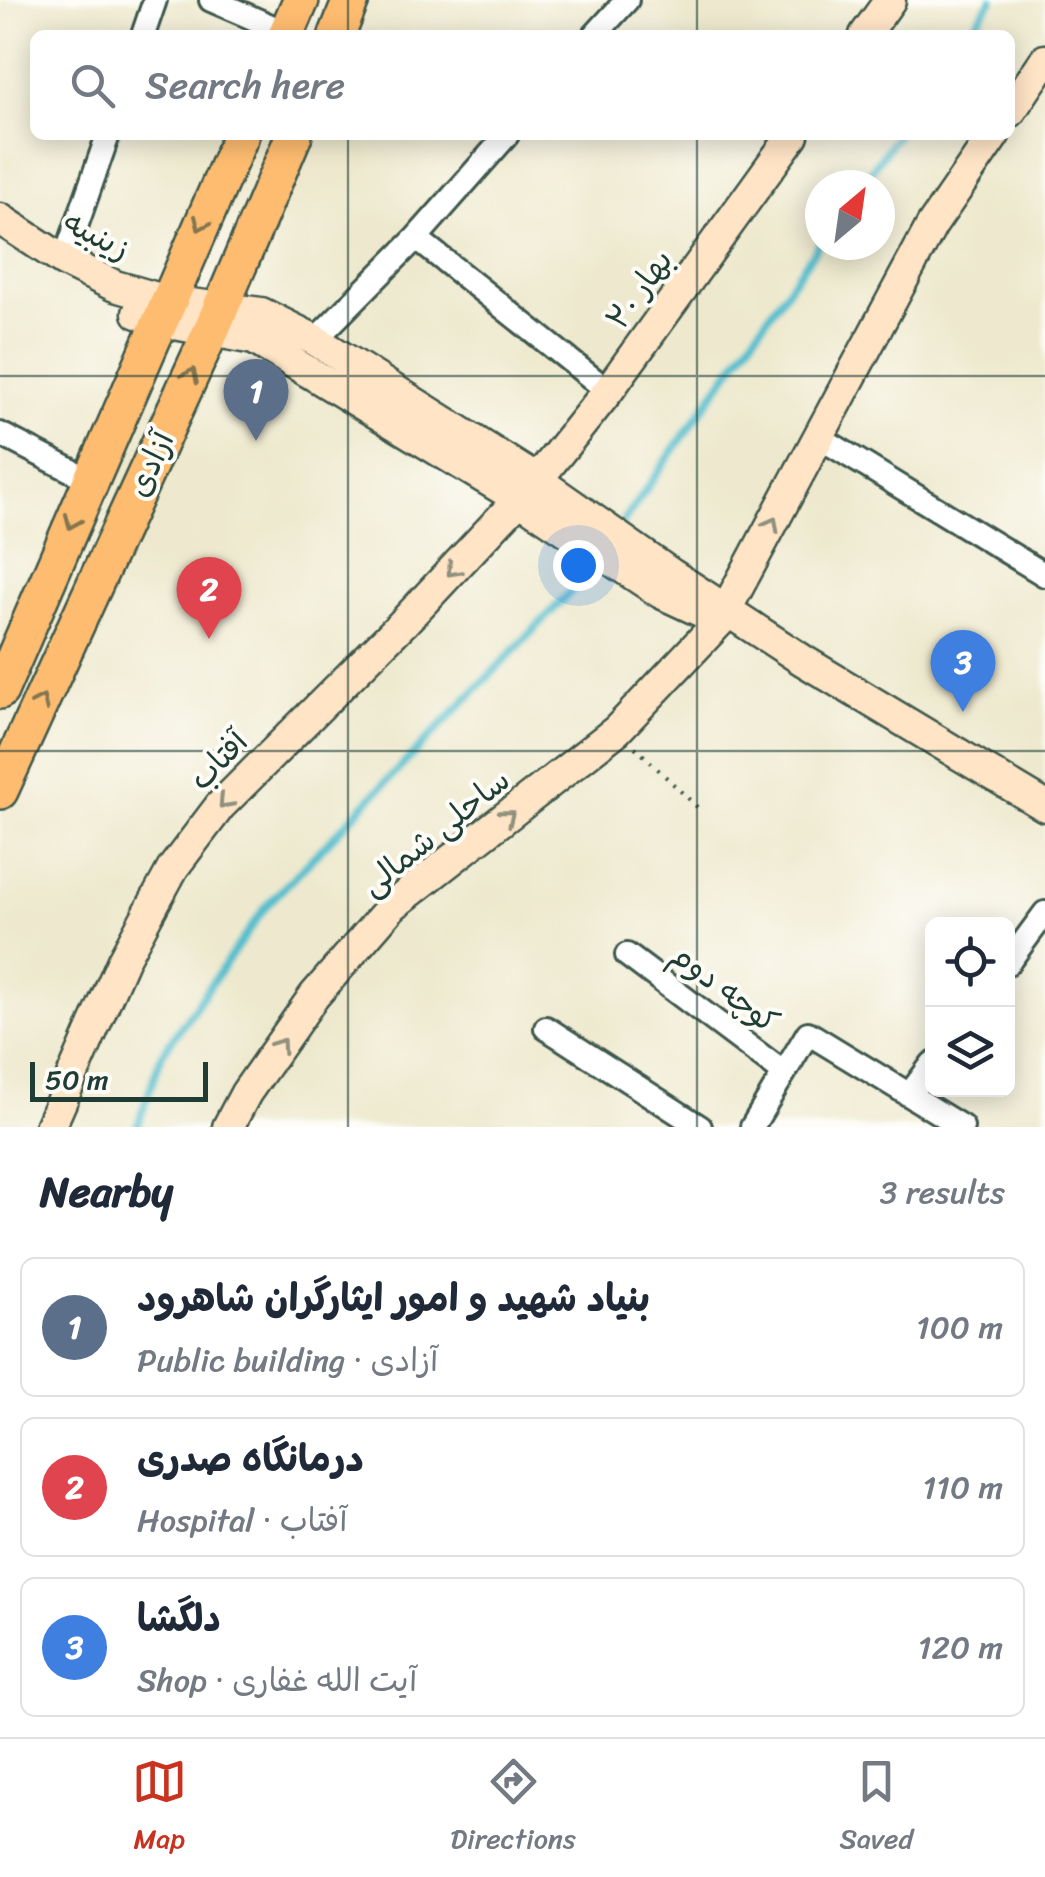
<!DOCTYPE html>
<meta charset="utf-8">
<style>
:root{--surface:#fff;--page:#f6f6f7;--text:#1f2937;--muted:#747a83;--line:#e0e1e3;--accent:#c8321e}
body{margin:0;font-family:Sriracha,"Playpen Sans Arabic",sans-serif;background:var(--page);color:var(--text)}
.controls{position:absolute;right:30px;bottom:30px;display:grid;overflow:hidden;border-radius:15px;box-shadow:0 5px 25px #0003}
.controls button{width:90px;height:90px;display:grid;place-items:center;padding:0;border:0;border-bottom:2px solid var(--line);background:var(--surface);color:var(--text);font:50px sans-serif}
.compass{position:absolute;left:805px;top:170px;width:90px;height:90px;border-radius:50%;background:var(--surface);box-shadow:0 5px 25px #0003;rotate:29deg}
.scale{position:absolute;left:30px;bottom:25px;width:178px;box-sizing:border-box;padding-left:10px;border:5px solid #1f3d34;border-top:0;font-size:28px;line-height:35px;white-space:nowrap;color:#1f3d34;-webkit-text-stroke:8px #fdfcf7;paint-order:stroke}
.you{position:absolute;left:578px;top:565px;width:35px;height:35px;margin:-25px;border:8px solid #fff;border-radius:50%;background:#1a73e8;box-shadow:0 0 0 15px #1a73e833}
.badge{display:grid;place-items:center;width:65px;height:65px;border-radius:50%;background:var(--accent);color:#fff;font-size:32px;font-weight:700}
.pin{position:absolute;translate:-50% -82px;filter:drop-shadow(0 2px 5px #0008)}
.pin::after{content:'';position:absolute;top:52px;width:35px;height:30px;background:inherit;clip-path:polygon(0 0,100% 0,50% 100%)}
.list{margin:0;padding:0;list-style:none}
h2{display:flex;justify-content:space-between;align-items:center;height:130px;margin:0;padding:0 40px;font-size:42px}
h2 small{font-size:32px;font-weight:400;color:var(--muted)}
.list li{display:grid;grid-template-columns:65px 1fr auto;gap:30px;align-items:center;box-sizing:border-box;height:140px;margin:0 20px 20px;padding:0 20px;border:2px solid var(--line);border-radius:15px}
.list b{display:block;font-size:38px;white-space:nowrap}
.list p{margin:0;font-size:32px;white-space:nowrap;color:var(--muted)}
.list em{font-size:32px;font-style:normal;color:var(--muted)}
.icon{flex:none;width:55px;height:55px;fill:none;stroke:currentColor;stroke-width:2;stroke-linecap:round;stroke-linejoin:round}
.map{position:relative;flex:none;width:1045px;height:1127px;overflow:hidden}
.search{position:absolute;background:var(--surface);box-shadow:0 5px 25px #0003;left:30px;right:30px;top:30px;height:110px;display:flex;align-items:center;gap:25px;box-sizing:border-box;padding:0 35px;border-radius:15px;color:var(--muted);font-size:38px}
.sheet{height:610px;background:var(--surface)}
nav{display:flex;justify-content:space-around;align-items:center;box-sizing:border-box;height:140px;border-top:2px solid var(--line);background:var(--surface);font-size:28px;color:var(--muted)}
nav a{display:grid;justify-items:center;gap:5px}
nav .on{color:var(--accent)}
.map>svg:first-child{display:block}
</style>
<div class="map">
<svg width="1045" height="1127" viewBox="0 0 1045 1127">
<rect width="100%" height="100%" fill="#fdfcf7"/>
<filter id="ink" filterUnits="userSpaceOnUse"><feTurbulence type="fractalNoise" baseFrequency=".01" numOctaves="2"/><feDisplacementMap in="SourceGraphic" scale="20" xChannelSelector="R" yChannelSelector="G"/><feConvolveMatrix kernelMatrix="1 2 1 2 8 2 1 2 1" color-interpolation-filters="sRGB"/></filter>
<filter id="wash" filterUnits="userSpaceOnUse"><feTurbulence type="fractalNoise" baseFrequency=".0048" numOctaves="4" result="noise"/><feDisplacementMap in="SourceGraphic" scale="40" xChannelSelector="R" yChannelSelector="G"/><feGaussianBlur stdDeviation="2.25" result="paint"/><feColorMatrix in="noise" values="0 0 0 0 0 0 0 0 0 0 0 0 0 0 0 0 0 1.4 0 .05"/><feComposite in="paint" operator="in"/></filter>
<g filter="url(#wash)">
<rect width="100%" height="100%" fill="#eee9ce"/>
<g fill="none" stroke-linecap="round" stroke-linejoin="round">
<path stroke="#52becd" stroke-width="8" d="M967,35L992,0
M861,185L897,135
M618,529L820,243
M137,1127L162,1054L266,906L582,580L595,561"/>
</g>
</g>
<g filter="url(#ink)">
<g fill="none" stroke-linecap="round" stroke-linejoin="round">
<defs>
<path id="street" d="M211,0L287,33
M143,35L155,0
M595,35L627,0
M416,238L608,391
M64,261L108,135
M315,340L416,238L507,135
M0,434L90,480
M819,437L1045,575
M627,955L784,1073
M1008,963L1045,913
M546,1028L700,1127
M909,1095L932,1064
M752,1127L808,1033L962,1127"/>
<path id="secondary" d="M865,35L890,0
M1010,112L1045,60
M0,219L64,261L115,286L167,301L261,313L315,340L537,480L671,574L804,661L1045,806
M138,313L159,321L254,339L519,499L661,593L702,612
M537,480L608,391L793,135
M50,1127L123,960L173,868L220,806L403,623L519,499
M228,1127L246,1093L314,996L392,906L617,730L720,621L932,225L994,135"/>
<path id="primary" d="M286,35L301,0
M337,35L351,0
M0,691L241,135
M0,791L211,331L294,135"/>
</defs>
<use href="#street" stroke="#3e574b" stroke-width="28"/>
<use href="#secondary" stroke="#3e574b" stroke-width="35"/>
<use href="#primary" stroke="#3e574b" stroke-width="40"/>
<path stroke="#3e574b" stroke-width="4" stroke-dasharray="2.5 8" stroke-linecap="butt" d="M635,747L699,809"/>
<use href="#street" stroke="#fff" stroke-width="22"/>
<use href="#secondary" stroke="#ffe4c6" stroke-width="30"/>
<use href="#primary" stroke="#febc70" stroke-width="35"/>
</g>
<defs><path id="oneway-chevron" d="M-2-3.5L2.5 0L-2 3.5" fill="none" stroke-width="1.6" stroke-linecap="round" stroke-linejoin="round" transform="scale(2.5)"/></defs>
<g stroke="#83764f">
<use href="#oneway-chevron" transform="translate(201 224) rotate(114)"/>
<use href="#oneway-chevron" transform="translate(191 375) rotate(-65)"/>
<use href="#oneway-chevron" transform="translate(72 522) rotate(113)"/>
<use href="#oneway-chevron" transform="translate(41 702) rotate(-65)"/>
</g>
<g stroke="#8f907d">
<use href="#oneway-chevron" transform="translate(772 524) rotate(-62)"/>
<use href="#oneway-chevron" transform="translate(453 570) rotate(133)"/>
<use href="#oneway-chevron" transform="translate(225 802) rotate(133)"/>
<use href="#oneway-chevron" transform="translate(508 816) rotate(-38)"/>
<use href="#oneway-chevron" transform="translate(280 1045) rotate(-55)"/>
</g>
</g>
<path fill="none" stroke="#1f3d34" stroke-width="2.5" stroke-opacity="0.55" d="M348,0V35M697,0V35M348,135V1127M697,135V1127M0,376H1045M0,751H1045"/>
<g text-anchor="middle" stroke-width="8" stroke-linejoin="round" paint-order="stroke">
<g font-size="32" fill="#1f3d34" stroke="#fdfcf7">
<text transform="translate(97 235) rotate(27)" y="11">زینبیه</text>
<text transform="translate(639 289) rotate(-54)" y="11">بهار ۲۰</text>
<text transform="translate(150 464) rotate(-65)" y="11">آزادی</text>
<text transform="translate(218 760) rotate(-46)" y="11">آفتاب</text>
<text transform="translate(435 832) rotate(-39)" y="11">ساحلی شمالی</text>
<text transform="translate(725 988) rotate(37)" y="11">کوچه دوم</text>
</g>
</g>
</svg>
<div class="controls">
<button><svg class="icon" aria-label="locate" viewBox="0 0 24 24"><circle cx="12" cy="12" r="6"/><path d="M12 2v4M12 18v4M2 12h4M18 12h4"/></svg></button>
<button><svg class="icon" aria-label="layers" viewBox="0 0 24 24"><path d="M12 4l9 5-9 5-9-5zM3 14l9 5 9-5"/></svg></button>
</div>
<svg class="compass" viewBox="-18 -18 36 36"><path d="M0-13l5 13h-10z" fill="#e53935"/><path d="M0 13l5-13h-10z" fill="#747a83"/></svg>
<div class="scale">50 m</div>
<div class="you"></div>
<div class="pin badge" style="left:256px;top:441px;background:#5c6f8a">1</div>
<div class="pin badge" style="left:209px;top:639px;background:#e0444e">2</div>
<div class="pin badge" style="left:963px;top:712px;background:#3f7fe0">3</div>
<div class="search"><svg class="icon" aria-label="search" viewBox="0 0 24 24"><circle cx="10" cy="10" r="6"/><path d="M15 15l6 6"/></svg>Search here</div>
</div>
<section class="sheet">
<h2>Nearby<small>3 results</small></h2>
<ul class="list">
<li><span class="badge" style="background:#5c6f8a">1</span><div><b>بنیاد شهید و امور ایثارگران شاهرود</b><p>Public building · آزادی</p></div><em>100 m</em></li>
<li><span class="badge" style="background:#e0444e">2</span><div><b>درمانگاه صدری</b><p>Hospital · آفتاب</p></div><em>110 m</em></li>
<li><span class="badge" style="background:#3f7fe0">3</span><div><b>دلگشا</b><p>Shop · آیت الله غفاری</p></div><em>120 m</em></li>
</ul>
</section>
<nav>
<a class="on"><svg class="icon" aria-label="map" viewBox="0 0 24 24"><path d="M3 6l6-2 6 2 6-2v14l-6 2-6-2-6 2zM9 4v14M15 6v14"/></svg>Map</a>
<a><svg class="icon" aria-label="directions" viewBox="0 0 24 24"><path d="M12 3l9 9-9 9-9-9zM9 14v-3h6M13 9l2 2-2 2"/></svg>Directions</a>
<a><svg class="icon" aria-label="saved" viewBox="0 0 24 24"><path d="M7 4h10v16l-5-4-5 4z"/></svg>Saved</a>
</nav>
